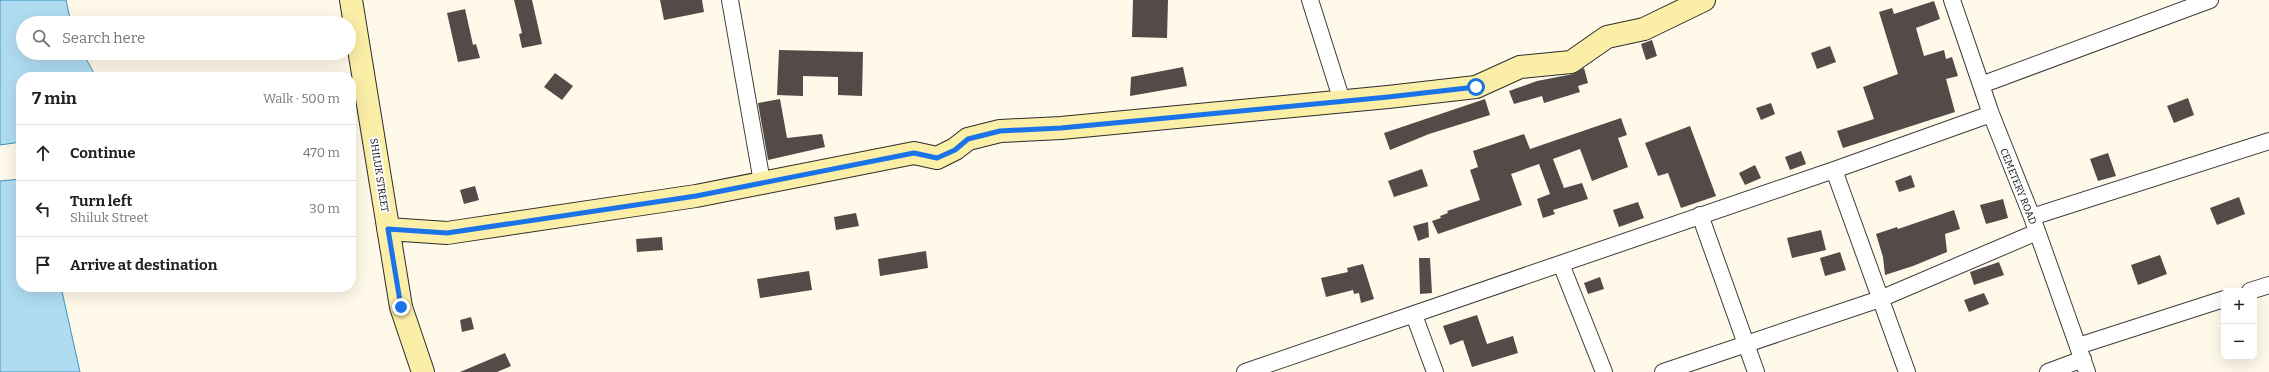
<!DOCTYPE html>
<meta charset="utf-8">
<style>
:root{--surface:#fff;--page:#f2f2f2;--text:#222;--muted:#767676;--line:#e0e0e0}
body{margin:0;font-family:Bitter,serif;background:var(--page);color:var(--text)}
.controls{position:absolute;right:12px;bottom:12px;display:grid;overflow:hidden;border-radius:8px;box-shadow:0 4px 16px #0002}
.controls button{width:36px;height:36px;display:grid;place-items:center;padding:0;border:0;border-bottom:1px solid var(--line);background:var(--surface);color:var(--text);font:20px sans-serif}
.stop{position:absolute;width:12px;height:12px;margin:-9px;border:3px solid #1a73e8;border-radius:50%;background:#fff}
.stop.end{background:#1a73e8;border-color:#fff;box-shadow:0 1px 4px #0008}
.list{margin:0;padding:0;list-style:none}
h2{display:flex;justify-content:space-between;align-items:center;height:52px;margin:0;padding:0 16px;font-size:17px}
h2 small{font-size:13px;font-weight:400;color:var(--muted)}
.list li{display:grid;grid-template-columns:26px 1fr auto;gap:12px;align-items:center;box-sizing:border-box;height:56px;padding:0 16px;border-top:1px solid var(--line)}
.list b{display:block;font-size:15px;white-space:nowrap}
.list p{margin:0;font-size:13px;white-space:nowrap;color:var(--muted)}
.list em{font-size:13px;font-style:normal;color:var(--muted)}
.icon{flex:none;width:22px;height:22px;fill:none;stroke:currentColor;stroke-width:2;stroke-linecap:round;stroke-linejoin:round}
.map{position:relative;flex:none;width:2269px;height:372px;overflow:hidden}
.search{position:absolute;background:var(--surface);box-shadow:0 4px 16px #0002;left:16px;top:16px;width:340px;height:44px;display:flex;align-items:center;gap:10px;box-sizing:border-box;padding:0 14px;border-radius:22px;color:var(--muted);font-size:15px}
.panel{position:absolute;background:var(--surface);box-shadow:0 4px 16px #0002;left:16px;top:72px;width:340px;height:220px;border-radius:16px}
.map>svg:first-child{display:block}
</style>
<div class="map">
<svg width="2269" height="372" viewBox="0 0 2269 372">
<rect width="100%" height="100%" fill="#fef9e8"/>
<path fill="#b0dcf2" stroke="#3b94c5" d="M0,0H66L71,23H23V53H83L96,77H21V142L0,145Z
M21,179V287H61L80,372H0V181Z"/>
<path fill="#524b47" d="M514,0H532L542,44L522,48L519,34L522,33Z
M660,0H702L704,12L664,20Z
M1133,0H1168L1167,38L1132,37Z
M1934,1L1940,19L1916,28L1924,56L1944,50L1946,59L1952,57L1958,76L1946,79L1955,112L1843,148L1837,131L1874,119L1863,87L1898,74L1879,12L1892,8L1894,14Z
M465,9L473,45L476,44L480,58L458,62L447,13Z
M1652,40L1657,56L1646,60L1641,44Z
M1830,46L1836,62L1817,69L1811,53Z
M779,50L863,52L862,96L838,95V77L803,76V96L777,95Z
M1183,67L1187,86L1130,96L1131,77Z
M1584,68L1588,83L1578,86L1580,92L1544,103L1542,96L1514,104L1509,91L1537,81L1573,74Z
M555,73L573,86L562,100L544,87Z
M2188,98L2194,115L2174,123L2167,106Z
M780,99L787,138L822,134L825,147L768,160L758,103Z
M1485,99L1490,115L1429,134L1390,150L1384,133Z
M1771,103L1775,114L1761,120L1756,108Z
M1621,118L1627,135L1618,138L1628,167L1592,181L1580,149L1553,159L1564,188L1582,183L1588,199L1553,210L1555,214L1543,218L1537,199L1550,194L1539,164L1511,174L1522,205L1438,234L1432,221L1441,218L1440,216L1448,213L1447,211L1480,200L1470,170L1478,167L1473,151L1524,134L1530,149Z
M1690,126L1716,196L1681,208L1668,173L1658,176L1645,143Z
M1801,151L1806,164L1790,170L1785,157Z
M2108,153L2116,176L2098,181L2090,159Z
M1755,165L1761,178L1745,185L1739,173Z
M1422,169L1428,186L1394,197L1388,181Z
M1911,175L1915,187L1899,192L1895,181Z
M475,186L479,200L464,204L460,190Z
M2239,197L2245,214L2217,225L2210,208Z
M2003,199L2008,218L1986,224L1980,205Z
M1638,202L1644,218L1619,227L1613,210Z
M1954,210L1960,229L1945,234L1947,252L1913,266L1885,275L1883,257L1876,234L1897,227L1898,229Z
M856,213L859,226L836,230L834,217Z
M1428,222L1429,237L1418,241L1413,226Z
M1821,230L1826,250L1792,258L1787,238Z
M662,237L663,250L637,252L636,239Z
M926,251L928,268L880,276L878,259Z
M1840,252L1846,270L1825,276L1820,258Z
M2160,255L2167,274L2138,285L2131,265Z
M1419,258H1430L1432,293L1420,294Z
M1999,262L2004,275L1974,285L1970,272Z
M1363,264L1374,299L1361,303L1359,293L1354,294L1353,290L1326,297L1321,278L1348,272L1347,268Z
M809,271L812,290L760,298L757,279Z
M1600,277L1604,289L1588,294L1584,283Z
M1984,293L1989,304L1969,312L1964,300Z
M1477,315L1487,344L1513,336L1518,353L1472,367L1463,340L1450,345L1443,326Z
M471,317L474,329L462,332L460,320Z
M505,353L511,366L497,372H460Z"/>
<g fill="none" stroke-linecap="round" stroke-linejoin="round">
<defs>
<path id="street" d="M730,0L762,182
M1310,0L1342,101
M1952,0L1991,114L2032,217L2087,372
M1981,85L2210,0
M1834,170L1907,372
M1700,215L1756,372
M2032,217L2269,141
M1561,264L1604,372
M2250,291L2269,285
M1414,315L1435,372
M2078,346L2224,299
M1245,372L1834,170L1991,114
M1663,372L1880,299L2037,232
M2048,372L2083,359"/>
<path id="secondary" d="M351,0L401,307L423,372
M388,229L447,233L696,196L914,153L937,158L955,149L968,139L1000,131L1061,128L1388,97L1476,87L1520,67L1571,62L1607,37L1644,29L1704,0"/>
</defs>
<use href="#street" stroke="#3d3d3d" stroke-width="18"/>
<use href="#secondary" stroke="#2c2c2c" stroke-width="24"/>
<use href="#street" stroke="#fff" stroke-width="16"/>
<use href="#secondary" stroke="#fbeea6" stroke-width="22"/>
</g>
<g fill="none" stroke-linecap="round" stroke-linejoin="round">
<path stroke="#1a73e8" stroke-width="5" d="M401,307L388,229L447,233L696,196L914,153L937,158L955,150L968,139L1000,131L1061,128L1388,97L1476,87"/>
</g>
<g text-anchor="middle" stroke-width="4" stroke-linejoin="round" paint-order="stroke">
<g font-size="10" fill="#0a0a0a" stroke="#fff">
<text transform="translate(380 175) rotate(81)" y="4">SHILUK STREET</text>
<text transform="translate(2019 186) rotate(68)" y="4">CEMETERY ROAD</text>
</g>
</g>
</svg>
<div class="controls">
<button>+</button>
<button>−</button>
</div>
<div class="stop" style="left:1476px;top:87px"></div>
<div class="stop end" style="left:401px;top:307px"></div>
<div class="search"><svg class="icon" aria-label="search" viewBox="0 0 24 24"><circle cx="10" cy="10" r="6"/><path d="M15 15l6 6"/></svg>Search here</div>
<section class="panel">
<h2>7 min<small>Walk · 500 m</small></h2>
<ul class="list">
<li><svg class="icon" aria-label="ahead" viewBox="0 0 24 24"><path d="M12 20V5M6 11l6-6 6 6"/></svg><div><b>Continue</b></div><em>470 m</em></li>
<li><svg class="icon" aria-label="left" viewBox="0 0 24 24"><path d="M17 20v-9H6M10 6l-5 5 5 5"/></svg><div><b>Turn left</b><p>Shiluk Street</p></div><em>30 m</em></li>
<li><svg class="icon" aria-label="arrive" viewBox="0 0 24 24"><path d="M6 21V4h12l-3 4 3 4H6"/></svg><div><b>Arrive at destination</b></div></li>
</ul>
</section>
</div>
